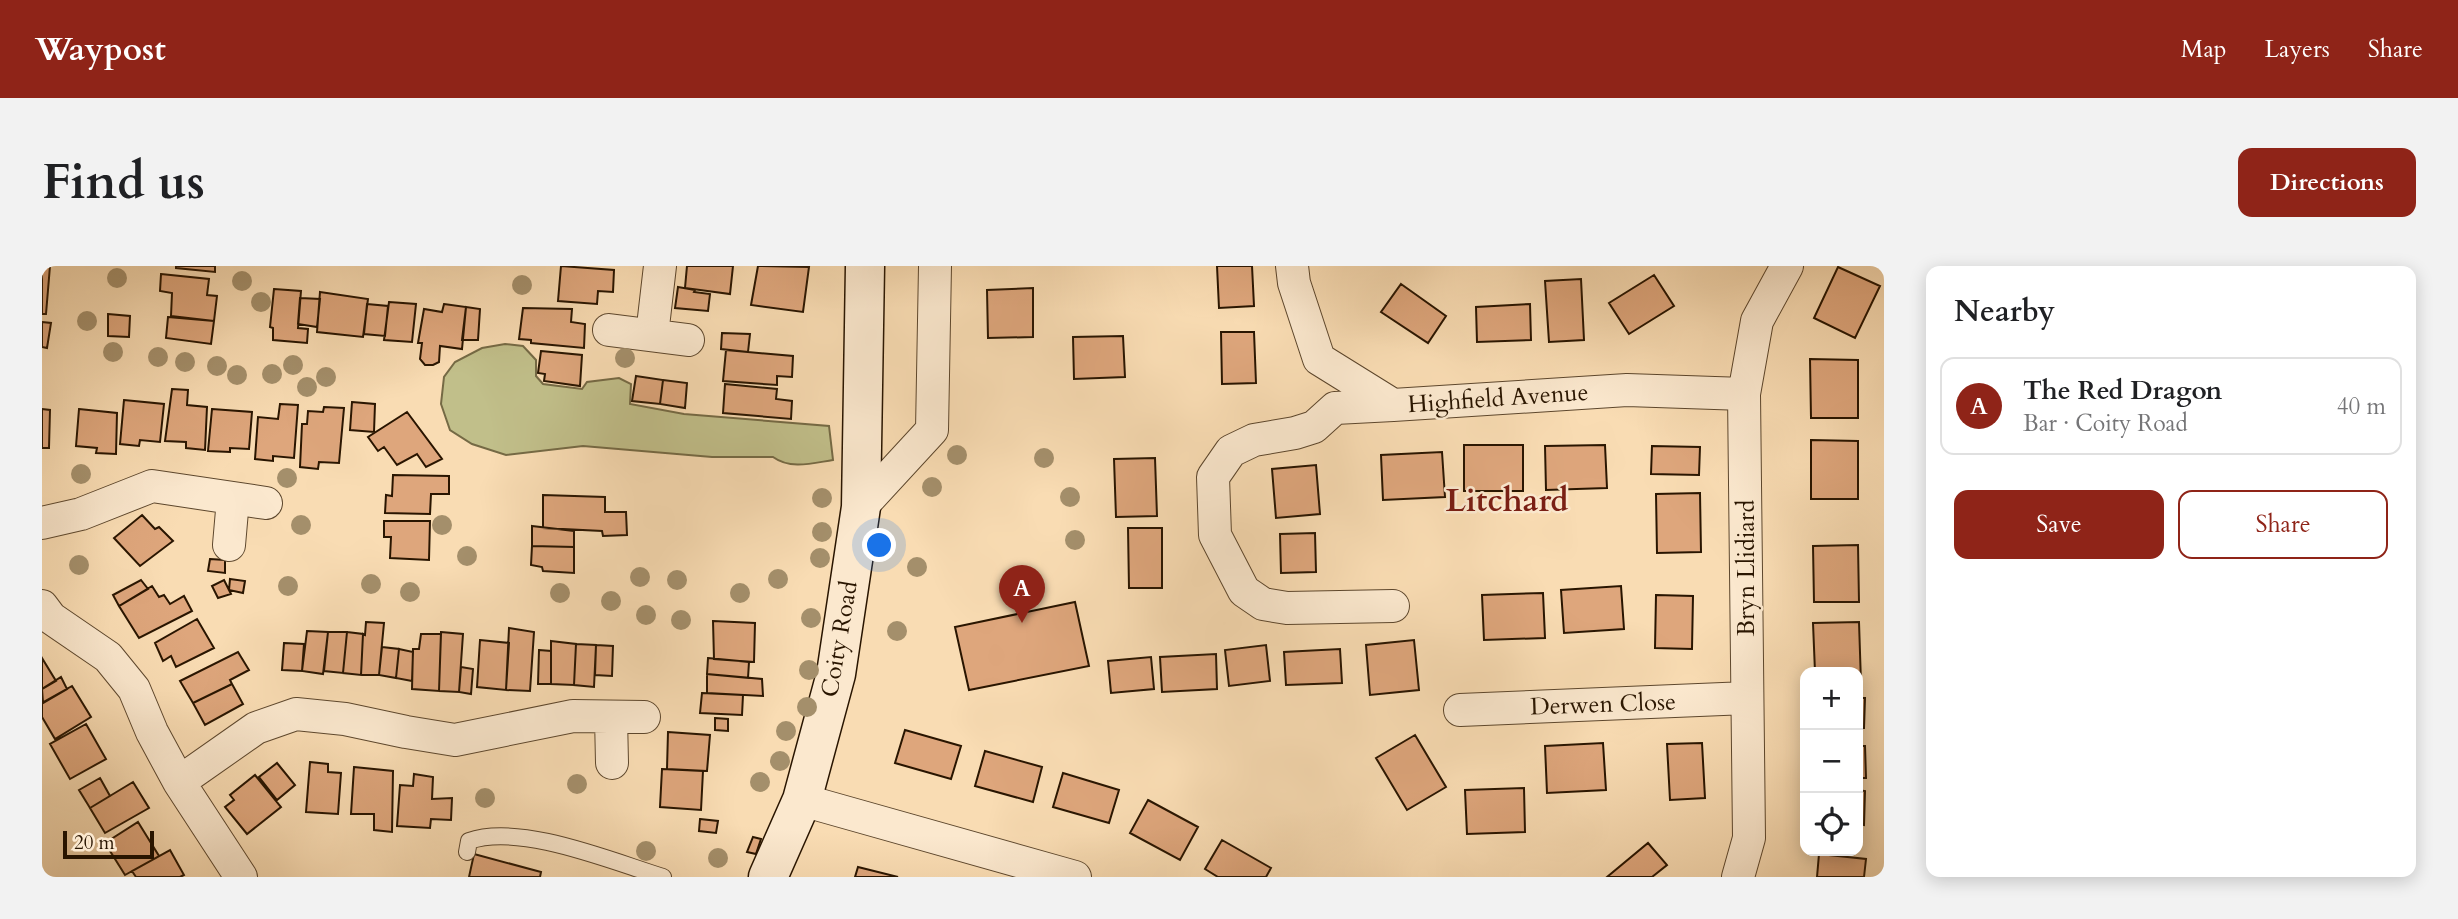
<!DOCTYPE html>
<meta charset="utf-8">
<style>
:root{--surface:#fff;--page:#f2f2f2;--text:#202124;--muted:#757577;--line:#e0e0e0;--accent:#8f2418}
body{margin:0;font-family:Cardo,serif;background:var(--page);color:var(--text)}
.controls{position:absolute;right:21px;bottom:21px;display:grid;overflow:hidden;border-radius:14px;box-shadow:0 4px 18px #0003}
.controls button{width:63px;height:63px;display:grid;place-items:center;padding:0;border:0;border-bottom:2px solid var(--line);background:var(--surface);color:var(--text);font:35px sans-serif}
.scale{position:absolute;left:21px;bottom:18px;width:91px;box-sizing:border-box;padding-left:7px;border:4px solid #291500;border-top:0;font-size:19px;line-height:24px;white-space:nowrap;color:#291500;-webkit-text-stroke:5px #fbe8ce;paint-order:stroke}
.you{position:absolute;left:838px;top:280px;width:24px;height:24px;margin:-18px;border:5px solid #fff;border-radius:50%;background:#1a73e8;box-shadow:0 0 0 10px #1a73e833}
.badge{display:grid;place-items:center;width:46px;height:46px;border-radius:50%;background:var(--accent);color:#fff;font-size:23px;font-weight:700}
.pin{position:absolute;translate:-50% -58px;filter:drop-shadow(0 2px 4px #0008)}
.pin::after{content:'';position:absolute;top:37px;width:24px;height:21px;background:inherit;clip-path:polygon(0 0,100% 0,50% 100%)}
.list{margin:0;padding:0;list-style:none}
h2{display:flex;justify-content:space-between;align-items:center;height:91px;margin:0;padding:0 28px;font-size:30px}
h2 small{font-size:23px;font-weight:400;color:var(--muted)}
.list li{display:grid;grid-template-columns:46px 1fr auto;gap:21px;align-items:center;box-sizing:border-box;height:98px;margin:0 14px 14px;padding:0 14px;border:2px solid var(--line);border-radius:14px}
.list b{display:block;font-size:26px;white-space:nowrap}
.list p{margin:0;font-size:23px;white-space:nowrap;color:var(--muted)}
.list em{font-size:23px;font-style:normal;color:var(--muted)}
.actions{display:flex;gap:14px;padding:21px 28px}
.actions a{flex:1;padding:16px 0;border:2px solid var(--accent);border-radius:14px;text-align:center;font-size:24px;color:var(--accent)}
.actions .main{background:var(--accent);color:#fff}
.icon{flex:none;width:38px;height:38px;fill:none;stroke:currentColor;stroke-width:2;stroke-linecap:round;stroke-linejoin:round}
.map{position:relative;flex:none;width:1842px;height:611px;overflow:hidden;border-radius:14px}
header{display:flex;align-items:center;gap:42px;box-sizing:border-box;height:98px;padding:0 35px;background:var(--accent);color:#fff}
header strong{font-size:33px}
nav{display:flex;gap:38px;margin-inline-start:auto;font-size:24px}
.intro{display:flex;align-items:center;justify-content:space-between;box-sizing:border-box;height:168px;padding:0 42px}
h1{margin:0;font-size:49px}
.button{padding:18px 32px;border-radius:14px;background:var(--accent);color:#fff;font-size:24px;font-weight:700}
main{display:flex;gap:42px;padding:0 42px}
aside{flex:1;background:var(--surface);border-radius:14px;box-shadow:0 4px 18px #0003}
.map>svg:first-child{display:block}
</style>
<header>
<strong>Waypost</strong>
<nav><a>Map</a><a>Layers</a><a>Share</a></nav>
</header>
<div class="intro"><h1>Find us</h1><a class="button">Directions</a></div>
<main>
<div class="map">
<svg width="1842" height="611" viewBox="0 0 1842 611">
<rect width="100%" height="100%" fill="#f9dcb3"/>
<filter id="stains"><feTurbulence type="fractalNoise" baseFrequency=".00286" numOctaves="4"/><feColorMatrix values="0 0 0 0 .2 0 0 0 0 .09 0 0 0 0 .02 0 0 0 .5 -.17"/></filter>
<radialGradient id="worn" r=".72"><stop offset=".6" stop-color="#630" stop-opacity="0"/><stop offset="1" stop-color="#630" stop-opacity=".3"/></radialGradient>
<path fill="#c1bf8a" stroke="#756a45" stroke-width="2" d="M463,78L481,80L494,94V110L501,118L540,123L545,116L577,112L589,118L588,138L642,148L787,160L791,194C771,197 749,204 731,191H670L541,180L464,189L430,178L408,164L399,138L402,111L413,96L440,82Z"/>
<path fill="#dea67c" stroke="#291500" stroke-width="2" d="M0,0H8L4,48H0Z
M134,0H173V6L134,2Z
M519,0L572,4L571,26L556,25L555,38L516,35Z
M645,0H691L688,28L643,22Z
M716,0L767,1L761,46L709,39Z
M1175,0H1210L1212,40L1177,42Z
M1796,1L1838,20L1813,72L1772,52Z
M119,8L167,13L165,29L175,30L172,55L129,50L130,27L118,25Z
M1612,9L1632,40L1587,68L1567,37Z
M1539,13L1542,74L1507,76L1503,15Z
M1359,18L1404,50L1386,77L1339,46Z
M636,21L653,24L652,26L668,28L666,45L633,42Z
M991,22V71L946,72L945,24Z
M232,23L259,25L256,62L266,63L265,77L231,74V62L228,61Z
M278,26L326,33L321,71L275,66Z
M258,32L278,33L275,61L256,58Z
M347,36L374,38L370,76L342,74Z
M325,38L346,40L343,70L322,68Z
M402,38L424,41L420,83L398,80L397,96L391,99H383L378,93L380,77H376L382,43L400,46Z
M1488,38L1489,74L1435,76L1434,41Z
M424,41L438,43L436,74H420Z
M481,42L530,43L529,56L543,58L542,82L489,77V74L477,73Z
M66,48L88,50L87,71L66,70Z
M126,51L172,55L169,78L124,72Z
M0,56L9,57L5,82L0,81Z
M1179,66H1212L1214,117L1180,118Z
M680,67L708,68L706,86L679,83Z
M1081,70L1083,111L1032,113L1031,71Z
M684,84L751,90L750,111L735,110V119L681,115Z
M499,85L540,89L538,120L502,115L503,108L496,107Z
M1768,93L1816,94V152H1769Z
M594,110L621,114L618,138L590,135Z
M621,114L645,117L643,142L618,138Z
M683,118L735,123L734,133L750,135L749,153L681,147Z
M130,123L146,124L145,139L165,141L163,184L144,182V176L123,175Z
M82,134L122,138L118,176L98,174L97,180L78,178Z
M310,136L333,138L332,166L308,164Z
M238,138L256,139L252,192L231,190V195L213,193L216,151L236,153Z
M282,141L302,142L297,197L277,196L276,203L258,201L260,158H265L266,145L281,146Z
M0,143L8,144L7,182H0Z
M37,143L75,147L74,188L54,187L55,182L34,180Z
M170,143L210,146L207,183L188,182V186L166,185Z
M365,146L400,193L384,201L375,188L355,199L342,181L336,185L326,171Z
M1769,174L1816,175V233H1769Z
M1422,179H1481V225H1422Z
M1563,179L1565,222L1504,224L1503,180Z
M1610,180L1658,181L1657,209L1609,208Z
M1400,186L1403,231L1341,234L1339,189Z
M1113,192L1115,250L1074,251L1072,193Z
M1274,199L1278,248L1234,252L1230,203Z
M351,209L407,210V228H389L388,248L343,247L344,229L350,230Z
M1658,227L1659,286L1615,287L1614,228Z
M501,229L563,231V246H584L585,269L561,270L560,265L501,262Z
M100,249L113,263L117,261L131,275L98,300L72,272Z
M342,255H388L387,294L348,292L349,271H342Z
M490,260L532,265V281L490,280Z
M1086,262H1120V322H1087Z
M1273,267L1274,306L1239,307L1238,268Z
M1816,279L1817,336H1772L1771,280Z
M490,280L532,281V307L501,305L500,301L489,299Z
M168,293L183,294V307L166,305Z
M188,313L203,315L201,327L187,324Z
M99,314L106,323L77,340L71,329Z
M182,314L189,328L176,332L170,320Z
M110,320L117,331L122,329L128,338L142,330L150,345L97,372L77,340Z
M1579,320L1582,363L1522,367L1519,324Z
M1501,327L1503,372L1442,374L1440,329Z
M1614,329L1651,330L1650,383L1613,382Z
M1033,336L1047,400L927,424L913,361Z
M155,353L172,382L134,401L129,390L121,395L113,377Z
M671,355L713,357L712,396L672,393Z
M324,356L342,357L337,409H319L321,368L323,369Z
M1817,356L1819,417H1816V406H1773L1771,357Z
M467,362L492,366L488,425L464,424Z
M265,365L286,366L281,408L260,405Z
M286,366H305L301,407L282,405Z
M305,366L321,368L319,409L301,407Z
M399,366L421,368L417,426L397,425Z
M379,368H399L397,425L370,423L371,383H377Z
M438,374L467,377L464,424L435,421Z
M1372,374L1377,424L1328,429L1324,379Z
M509,375L534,378L532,419L509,418Z
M242,377L262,378L260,405L240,404Z
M534,378L554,379L552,421L532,419Z
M554,379L571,380L570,410L553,409Z
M1224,379L1228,415L1187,420L1183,384Z
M340,381L357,383L354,412L337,409Z
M357,383L371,386L370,415L354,412Z
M1298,383L1300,417L1244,419L1242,386Z
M497,384L509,385V418H496Z
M196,386L207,404L188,414L190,418L151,437L138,415Z
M1174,388L1175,423L1120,426L1118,391Z
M1109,391L1112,423L1069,427L1066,395Z
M0,392L14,415L0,423Z
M666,392L707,396L706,412L665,408Z
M419,401L431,403L429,428L417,426Z
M665,408L720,413L721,430L665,427Z
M19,411L25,423L1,437L0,423Z
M190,418L201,438L163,459L151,437Z
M30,420L49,451L13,473L0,451V437Z
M660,427L701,429L700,449L658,447Z
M1816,432H1823L1822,462H1816Z
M673,452L686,453V465L673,464Z
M44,458L64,493L28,513L8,478Z
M863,464L919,480L909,513L853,497Z
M626,466L668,469L665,505L625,503Z
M1373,469L1404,521L1365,544L1334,492Z
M1561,477L1564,524L1505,527L1503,480Z
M1660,477L1663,532L1628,534L1625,478Z
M1816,480H1823L1824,512H1816Z
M943,485L1000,501L991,536L933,520Z
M268,496L286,498V506L299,507L296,548L264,546Z
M235,497L253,519L235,534L217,511Z
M312,501L351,505L350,566L332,564V548H309Z
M620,503L661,505L659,544L618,541Z
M1021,507L1077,524L1067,557L1011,541Z
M372,508L391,511L390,533L410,532L409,554L389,553L388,562L355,560L358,519L371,520Z
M213,509L239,541L205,568L183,541L192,534L188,529Z
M58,512L68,530L48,542L37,524Z
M91,516L107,542L63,567L48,542Z
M1482,522L1483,566L1425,568L1423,524Z
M1816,524L1823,525L1822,559L1816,558Z
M1106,534L1156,561L1138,594L1088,567Z
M658,553L676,555L674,567L657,565Z
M96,556L117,590L83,609L63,577Z
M711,571L719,573L714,588L705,586Z
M1180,574L1229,602L1224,611H1176L1163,603Z
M1606,577L1625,599L1610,611H1565Z
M128,584L142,609L138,611H94L90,605Z
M432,588L499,606L498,611H427Z
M1777,588L1824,593L1822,611H1775Z
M816,601L856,611H813Z"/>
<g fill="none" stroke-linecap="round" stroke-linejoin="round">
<defs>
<path id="lane" d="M425,586L427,575C478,557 569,595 621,611"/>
<path id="street" d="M1250,0L1252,17L1277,93L1351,139L1585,124L1702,128
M567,64L646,74
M610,69L618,0
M819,241L890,164L893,0
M0,257L39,248L110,220L224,237
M187,279L191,233
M0,340L9,352L66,391L92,423L110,466L137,516
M1351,340L1245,342L1221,338L1202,325L1173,269L1171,211L1189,185L1212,174L1253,167L1272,161L1293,142L1351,139
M1418,444L1705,432
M569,451L570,497
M760,534L1033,611
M199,611L137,516L214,462L254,448L303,453L364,466L413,474L531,450L602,451
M1696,611L1707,572L1702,128L1715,55L1745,0"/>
<path id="secondary" d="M726,611L760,534L794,408L819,241L823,0"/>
</defs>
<use href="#lane" stroke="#5d472d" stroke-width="18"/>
<use href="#street" stroke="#5d472d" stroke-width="34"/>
<use href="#secondary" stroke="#291500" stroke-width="41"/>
<use href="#lane" stroke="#fbe8ce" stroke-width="16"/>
<use href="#street" stroke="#fbe8ce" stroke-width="32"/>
<use href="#secondary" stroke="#fbe8ce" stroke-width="38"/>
</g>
<g fill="#a48f6b">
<circle cx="75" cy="12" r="10"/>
<circle cx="200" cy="15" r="10"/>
<circle cx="480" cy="19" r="10"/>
<circle cx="219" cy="36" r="10"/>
<circle cx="45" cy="55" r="10"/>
<circle cx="71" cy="86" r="10"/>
<circle cx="116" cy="91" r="10"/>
<circle cx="583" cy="92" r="10"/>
<circle cx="143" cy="96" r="10"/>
<circle cx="251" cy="99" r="10"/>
<circle cx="175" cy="100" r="10"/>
<circle cx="230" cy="108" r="10"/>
<circle cx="195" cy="109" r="10"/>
<circle cx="284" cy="111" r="10"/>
<circle cx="265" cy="121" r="10"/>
<circle cx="915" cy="189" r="10"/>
<circle cx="1002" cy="192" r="10"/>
<circle cx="39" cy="208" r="10"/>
<circle cx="245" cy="212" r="10"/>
<circle cx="890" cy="221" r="10"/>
<circle cx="1028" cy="231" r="10"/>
<circle cx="780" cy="232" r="10"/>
<circle cx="259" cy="259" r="10"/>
<circle cx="400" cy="259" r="10"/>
<circle cx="780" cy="266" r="10"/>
<circle cx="1033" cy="274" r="10"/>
<circle cx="425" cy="290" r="10"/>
<circle cx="778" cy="292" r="10"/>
<circle cx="37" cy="299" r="10"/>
<circle cx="875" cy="301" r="10"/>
<circle cx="598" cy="311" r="10"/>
<circle cx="736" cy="313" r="10"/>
<circle cx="635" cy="314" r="10"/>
<circle cx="329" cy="318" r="10"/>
<circle cx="246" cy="320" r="10"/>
<circle cx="368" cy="326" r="10"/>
<circle cx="518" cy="327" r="10"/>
<circle cx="698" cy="327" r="10"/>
<circle cx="569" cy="335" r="10"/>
<circle cx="604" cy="349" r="10"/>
<circle cx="769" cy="352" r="10"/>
<circle cx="639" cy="354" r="10"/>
<circle cx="855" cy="365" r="10"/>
<circle cx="767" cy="404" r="10"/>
<circle cx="765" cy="441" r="10"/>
<circle cx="744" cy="465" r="10"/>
<circle cx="738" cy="495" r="10"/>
<circle cx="718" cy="516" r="10"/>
<circle cx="535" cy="518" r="10"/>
<circle cx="443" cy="532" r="10"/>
<circle cx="604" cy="585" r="10"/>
<circle cx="676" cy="592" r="10"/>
</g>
<g text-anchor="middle" stroke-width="5" stroke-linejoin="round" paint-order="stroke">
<g font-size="24" fill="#291500" stroke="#fbe8ce">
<text transform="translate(1456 132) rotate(-4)" y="8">Highfield Avenue</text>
<text transform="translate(1704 302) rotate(-90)" y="8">Bryn Llidiard</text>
<text transform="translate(797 373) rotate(-80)" y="8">Coity Road</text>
<text transform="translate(1561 438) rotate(-2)" y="8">Derwen Close</text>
</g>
<g font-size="32" font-weight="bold" fill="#7a1f14" stroke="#fbe8ce">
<text x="1465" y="245">Litchard</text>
</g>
</g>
<rect width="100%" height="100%" filter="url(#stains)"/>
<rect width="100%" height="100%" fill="url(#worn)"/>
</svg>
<div class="controls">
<button>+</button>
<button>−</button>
<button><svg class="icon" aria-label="locate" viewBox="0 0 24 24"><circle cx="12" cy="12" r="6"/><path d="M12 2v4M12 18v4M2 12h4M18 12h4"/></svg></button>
</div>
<div class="scale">20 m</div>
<div class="you"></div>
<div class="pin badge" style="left:980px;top:357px">A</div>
</div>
<aside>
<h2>Nearby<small></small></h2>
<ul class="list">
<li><span class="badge">A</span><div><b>The Red Dragon</b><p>Bar · Coity Road</p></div><em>40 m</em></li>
</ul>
<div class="actions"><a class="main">Save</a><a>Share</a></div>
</aside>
</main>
